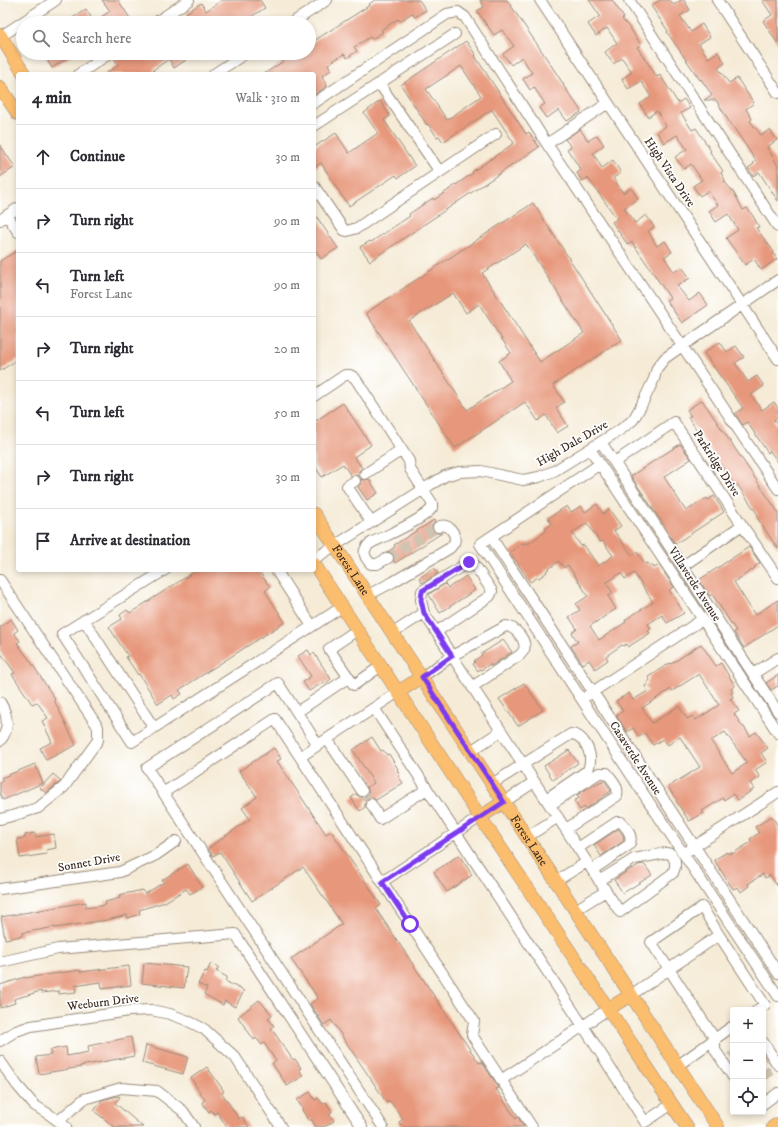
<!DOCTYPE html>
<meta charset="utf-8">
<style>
:root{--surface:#fff;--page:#f2f2f3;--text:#2b2b33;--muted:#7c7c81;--line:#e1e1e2}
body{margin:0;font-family:"IM FELL DW Pica",serif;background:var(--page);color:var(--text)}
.controls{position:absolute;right:12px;bottom:12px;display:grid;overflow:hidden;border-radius:4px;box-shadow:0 2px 6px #0003}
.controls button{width:36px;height:36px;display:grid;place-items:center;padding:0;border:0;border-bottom:1px solid var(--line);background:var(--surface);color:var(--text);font:20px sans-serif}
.stop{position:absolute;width:12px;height:12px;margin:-9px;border:3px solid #7c3aed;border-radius:50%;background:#fff}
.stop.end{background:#7c3aed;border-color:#fff;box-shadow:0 1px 4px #0008}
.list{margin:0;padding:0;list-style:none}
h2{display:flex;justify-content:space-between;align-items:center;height:52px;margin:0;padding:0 16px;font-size:17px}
h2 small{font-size:13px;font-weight:400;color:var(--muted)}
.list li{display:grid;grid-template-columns:26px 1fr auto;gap:12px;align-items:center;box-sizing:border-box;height:64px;padding:0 16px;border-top:1px solid var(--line)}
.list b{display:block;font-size:15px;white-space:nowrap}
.list p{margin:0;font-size:13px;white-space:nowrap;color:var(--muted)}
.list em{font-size:13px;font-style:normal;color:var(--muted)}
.icon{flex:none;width:22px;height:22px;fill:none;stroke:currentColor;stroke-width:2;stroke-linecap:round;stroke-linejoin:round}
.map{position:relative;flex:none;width:778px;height:1127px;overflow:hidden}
.search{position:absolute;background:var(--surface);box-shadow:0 2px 6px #0003;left:16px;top:16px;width:300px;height:44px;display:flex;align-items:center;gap:10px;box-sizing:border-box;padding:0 14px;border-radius:22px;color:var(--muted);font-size:15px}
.panel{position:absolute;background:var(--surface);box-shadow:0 2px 6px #0003;left:16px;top:72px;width:300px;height:500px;border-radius:4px}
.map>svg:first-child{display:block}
</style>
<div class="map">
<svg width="778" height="1127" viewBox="0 0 778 1127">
<rect width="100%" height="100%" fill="#fff"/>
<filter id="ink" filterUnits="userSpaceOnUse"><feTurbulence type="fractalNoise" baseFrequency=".025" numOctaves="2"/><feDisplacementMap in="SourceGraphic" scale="8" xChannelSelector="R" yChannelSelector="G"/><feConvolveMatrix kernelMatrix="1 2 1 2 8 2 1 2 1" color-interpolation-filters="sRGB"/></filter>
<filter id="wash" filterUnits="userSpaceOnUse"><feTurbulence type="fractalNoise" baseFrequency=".012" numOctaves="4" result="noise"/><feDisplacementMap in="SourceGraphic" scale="16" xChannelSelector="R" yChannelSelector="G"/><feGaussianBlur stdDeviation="0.9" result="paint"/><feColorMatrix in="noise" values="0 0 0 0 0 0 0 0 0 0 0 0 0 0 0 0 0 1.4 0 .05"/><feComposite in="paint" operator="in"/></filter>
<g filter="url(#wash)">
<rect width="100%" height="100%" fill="#f5ebd6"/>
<g id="blocks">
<path fill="#e7987b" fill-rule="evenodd" d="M102,0H118L133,23H65L86,9L94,22L110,11Z
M222,0H260L265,8L241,23H192L186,13L201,3L206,11Z
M375,0H419L426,10L415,17L412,13L400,21L398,19L381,30L383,32L372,39L370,37L354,47L357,51L347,58L344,54L328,64L331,70L322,76L327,86L314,95V74H264L296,53H309V44L370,5L369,4Z
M480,0H507L543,53L564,85H563L579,108L581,112L567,121L559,110L546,118L539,108L545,104L534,87L530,90L523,79L532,73L522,57L511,65L503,54L514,46L502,30L494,35L477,11L484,7Z
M589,0H612L624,18L622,19L632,31L641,45L637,47L657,77L660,75L678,103L684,99L690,108L681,113L692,130L696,128L702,137L711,151L710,152L723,171L721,173L725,180L724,181L734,193L743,210L747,208L753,216L759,227L756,228L774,252L773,253L777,259L761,270L754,259L745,265L726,238L738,230L728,214L716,222L709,211L718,205L708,191L700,196L693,186L702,180L691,164L684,169L675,157L687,149L677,135L664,143L657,132L666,126L657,111L648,117L640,104L651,97L641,81L628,89L622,79L632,72L622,58L613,64L605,52L617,43L607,28L596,36L588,24L600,16Z
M660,0H670L674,5L681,0H684L690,10L680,16L691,32L702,24L710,37L699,44L708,58L718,52L725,63L718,68L729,83L737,78L747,93L754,103L746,109L752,119L750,121L761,135L770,130L777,140L767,147L778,166V201L759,172L753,176L748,168L754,164L753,163L756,161L732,125H731L716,100H704L712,95L701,79L700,80L667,32L668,31L651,6Z
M762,0H778V44L763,21L772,15Z
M466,41L476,55L475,56L526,134L529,132L539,147L370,261L360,247L370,241L371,242L410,216L409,214L433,198L434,200L473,173L472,172L514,143L492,110H491L443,142L439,136L437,137L428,124L427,125L401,85ZM461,66L481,96L447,120L426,89Z
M43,53H75L52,68Z
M119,53H181L186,60L174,68L169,59L153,70L156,74H105L118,65L114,58Z
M380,101L390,116L384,120L415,166L398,178L396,175L349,206L329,177H330L321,163L314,168V147L336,133L349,153L378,133L364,113Z
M580,129L588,141L597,135L604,145L593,153L602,168L613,160L621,173L613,178L623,193L631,188L638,199L624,208L635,223L646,215L654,227L648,231L657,246L665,241L672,252L664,257L674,272L682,267L690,278L677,286L689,301L700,293L708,305L682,323L666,300L670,298L649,267L632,242L628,245L612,222L617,219L588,178L582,181L577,173L581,170L567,149L571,147L565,139Z
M0,145L15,167L0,177Z
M533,203L622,340L553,385L564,402L556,408L568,426L557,433L546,415L538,421L525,402L455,448L366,313ZM526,244L584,333L540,362L482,273ZM453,293L466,313L479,304L511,353L499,361L511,381L467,410L409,321Z
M314,213L338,248L321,259L314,248Z
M18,250V359L0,371V261Z
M720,342L727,352L736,346L744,357L735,363L748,382L757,376L764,386L751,395L762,410L774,402L778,408V417L774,420L778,426V462L770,451L768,453L747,422L743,425L735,414L743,408L704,353Z
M702,400L778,512V549L756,516L758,515L737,484L735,486L688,417L691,416L687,410Z
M343,403L371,445L354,457L362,468L359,471V476L355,475L351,476L343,464L322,477L314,465V422Z
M680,444L691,459L664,477L686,511L707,498L708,500L714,496L724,512L675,544L665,528H666L631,476Z
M361,479L365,480L369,479L378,493L367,500L358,487L361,484Z
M597,504L603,514L609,509L621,526L614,531L632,555L637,552L645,564L648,563L650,566L652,565L654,568L659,565L674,587L669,590L684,613L667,623L662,615L648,624L651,629L648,631L650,633L628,647L627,644L623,646L622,645L606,656L608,660L595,669L589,660L583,664L571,646L578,642L572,633L577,629L569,617L580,610L576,604L588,596L568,565L564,568L559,561L546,571L547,572L539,578L538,577L530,582L510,552L523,543L524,544L527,542L528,544L546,531L545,529L552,524L548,518L567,506L571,512L581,506L585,512ZM587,523L600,542L603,541L613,556L598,566L584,545L581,546L572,533ZM621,573L625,579L634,573L653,602L625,620L626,622L599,640L590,626L616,609L608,596L613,593L606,583Z
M434,520L435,522L432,526V530L437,533H442L395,563L394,561V558L393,555L391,552H387L395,547L394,545Z
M749,547L760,563L754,567L755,568L734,582L755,615L778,600V625L744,648L734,632L736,631L712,594L710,596L699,580Z
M434,568L438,573L422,583L419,578Z
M197,570H258L270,587L265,591L285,622L179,690L182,694L174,699L172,695L158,704L139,674L138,675L126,657L128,656L109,627L122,619L120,615L127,610L130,613Z
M466,576L475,590L440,613L429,595V594L445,584L448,588Z
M11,619L18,630L14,633L20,641L17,643L31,662L55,699L54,700L76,745L46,760L40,748L52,742L42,721L48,718L37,702L32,704L12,674L15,673L0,652V627Z
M503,640L512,652L491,666L490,664L481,670L480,669L478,671L473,664L475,662L474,661L482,655L481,654Z
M701,644L716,666L721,663L735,686L731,689L733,692L731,693L733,697L730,699L739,711L734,714L743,727H744L750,736L756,732L768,748L761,753L767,762L755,770L760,777L750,783L754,789L738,800L733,794L724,800L723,798L702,811L704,813L689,821L676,801L677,800L668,787L700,767L680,737L668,745L663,739L653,745L645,733L639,737L633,728L627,732L616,715L623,711L616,701L629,693L633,700L648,691L645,686L648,684L647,682L650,680L648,677L670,663L671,664ZM699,674L719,705L696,720L693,716L687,719L679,706L652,723L642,708L671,689L672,691ZM725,732L747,763L732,773L711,741Z
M308,650L311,655L314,653L331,679L325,684L324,682L309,691L303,682L311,676L298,656Z
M778,675V686L771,690L766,683Z
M524,683L543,710L518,726L499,699Z
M372,737L381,751L383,750L387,755L389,754L398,769L397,770L400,775L398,776L403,783L376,800L371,798L367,799L365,804V807L360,811L351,798L356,794L360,797H365L368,793V790L367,787L374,783L353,750Z
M274,748L281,759L277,761L326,834L331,831L381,905L376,909L479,1063L482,1062L499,1088L496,1089L516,1119L518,1117L524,1127H402L399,1122L403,1119L390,1101L387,1103L331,1020L324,1025L310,1004L318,998L291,959L342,924L303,867L252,901L220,852L213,856L208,848L250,819L242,808L257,797L239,771Z
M569,750L578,763L553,780L544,766Z
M35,764L43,783L3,800L0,794V783L3,781L1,778Z
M53,774L61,781L46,793L40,788Z
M604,780L609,787L611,791L586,809L584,807L580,810L574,801L579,798L577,795L590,787Z
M772,816L778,826V887L770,875L765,878L763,874L748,884L749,886L741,892L738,887L733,889L714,860L727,852L728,854L731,852L732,854L751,842L750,839L759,833L755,827Z
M618,829L623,835L624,841L601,856L594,845Z
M35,833L36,837L54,834L56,848L46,850L47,854L20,858L17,839L25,838V835Z
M459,855L472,875L447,892L434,872Z
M188,864L202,887L190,894L186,889L165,902L139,910L140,914L128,918L127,915L107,920L55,928V927L22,933V936L5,939L1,917L86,902V908L106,905L105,902L120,898L119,895L143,890L145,894L164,882L162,880Z
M644,864L652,875L623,893L614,880L632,868L633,869L638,865Z
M144,963L187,967L184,988L142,983Z
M211,963L219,967L216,971L227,977L225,981L244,991L235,1007L225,1001L223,1005L204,994L207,988L198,984L205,971L207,972Z
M129,966L131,985L102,989L101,982L93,983L75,986L76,992L59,994V991L41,993V991L14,999L15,1003L0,1008V985L25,977V978L80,970V972Z
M259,1000L272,1015L268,1018L274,1026L271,1028L293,1060L295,1059L301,1068L299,1069L303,1076L287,1086L272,1063L276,1061L264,1043L262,1045L256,1038L254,1040L238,1017Z
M131,1037L134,1056L80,1066L81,1067L39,1074L36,1057L51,1055L50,1050L66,1047L67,1056L89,1052L88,1046Z
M146,1045L188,1057L183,1074L142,1063Z
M207,1067L224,1091L222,1093L239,1119L242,1117L249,1127H227L217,1112L214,1114L211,1110L209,1112L202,1102L205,1100L191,1078Z
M310,1092L315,1100L318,1098L323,1104L326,1102L332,1112L329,1114L334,1121L324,1127H316L311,1119L309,1121L302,1110L303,1109L297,1100Z
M118,1096L120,1097L115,1103L143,1127H115L94,1111L102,1100Z"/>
</g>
</g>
<g filter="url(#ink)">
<use href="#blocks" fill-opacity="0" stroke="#988a7a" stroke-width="1"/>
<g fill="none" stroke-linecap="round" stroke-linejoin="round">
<path stroke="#d0c4b1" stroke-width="10" stroke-dasharray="10 5" stroke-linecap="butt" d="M388,558L438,527
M362,791L371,804
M731,1057L733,1055
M763,1057L765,1056
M763,1076L773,1069"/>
<defs>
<path id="minor" d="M540,0L778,359
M629,0L778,227
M717,0L778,93
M155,23L189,0
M292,23L327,0
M0,37L56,0
M79,74L110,53
M214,74L246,53
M379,83L440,172
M314,103L447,14L458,12L465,17L547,144L778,489
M314,126L455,34
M547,144L608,103
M314,186L344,230L347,231L357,228L496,134
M7,215L18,232
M0,220L18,208
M314,396L345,375H350L355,378L409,461L410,469L432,503V508C425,518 396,531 384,537C378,540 369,542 366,548C362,554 367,560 371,564H377L388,558
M601,442L778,712
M590,449L778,733
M615,462L674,422L742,525L778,578
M600,464L480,544L637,784L778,996
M365,474L402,450
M355,481L347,486L371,522
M491,537L778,973
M314,559L430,485L445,476L459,472L481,471L523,480L539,477L554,471L620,430L633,420L641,406L654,379L657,368L665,358L778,280
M683,566L742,525
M165,570L62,634L132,742L342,607
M276,570L312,626
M0,580L98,727V740L64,787L38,808L12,816L0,819
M368,595L393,582L450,548C450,548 454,543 454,543C458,534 447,521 438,527
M424,613L421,600L422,591L469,562L474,564L492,591L490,596L436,632
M84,620L154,728
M357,630L329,649L354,685L381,666
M393,633L424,613L606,891L620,912L673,873L675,867V861L671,854L666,853L634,859L599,881
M753,674L778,658
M422,677L452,656L506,626C515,627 527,640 524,650C524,650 521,654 520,655L472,687
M588,695L703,619
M0,702C8,715 10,729 0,741
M374,708L583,1026L608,1009
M297,712L349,677
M327,739L362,791
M318,745L278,683L147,768L383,1127
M471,751L501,731
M300,757L474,1021L472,1035L532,1127
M492,784L571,734C582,734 591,750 590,761C590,764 589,767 588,770L546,799
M163,793L275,719L300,757L398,692
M504,802L534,782
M371,804L380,819L427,789
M550,805L599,773H607C613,781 619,786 617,796L566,829
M527,837L558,817
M578,848L617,822H621C627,828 634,837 629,845L592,870
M689,850L778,792
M556,881L587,862
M382,882L480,817
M0,889L120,872L156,855L176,841
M575,910L606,891
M719,935L702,907L651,942L715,1039V1050L733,1077
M0,962L58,949L235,934L362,1127
M631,995L719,935L765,1005L757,1010
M0,1041L16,1031L31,1026L129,1011L151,1010L170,1014L186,1020L204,1029L235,1057L281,1127
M763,1042L778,1065
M0,1061L17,1085L34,1105L50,1115L66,1127
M677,1066L733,1026
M501,1080L583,1026L645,1122L672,1104
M763,1104L778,1093
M58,1121L84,1099L121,1088L157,1091L183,1111L194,1127"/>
<g id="major">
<path d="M0,35L24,74"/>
<path d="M0,87L18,114"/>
<path id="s1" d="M314,514L718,1127"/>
<path d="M314,564L480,817L687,1127"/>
<path d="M398,692L422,677"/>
<path d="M480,817L504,802"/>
<path d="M608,1009L631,995"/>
<path d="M773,1127L778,1124"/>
</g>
</defs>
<use href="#minor" stroke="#988a7a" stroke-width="12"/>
<use href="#major" stroke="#988a7a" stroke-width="14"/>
<use href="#minor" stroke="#fff" stroke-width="10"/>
<use href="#major" stroke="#fbbd6e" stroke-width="13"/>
</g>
</g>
<g fill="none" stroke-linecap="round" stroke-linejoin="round" filter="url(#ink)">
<path stroke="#7c3aed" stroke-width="5" d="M410,924L382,882L504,802L422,677L452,656L424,613L421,600L422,591L469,562"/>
</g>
<g text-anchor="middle" stroke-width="3.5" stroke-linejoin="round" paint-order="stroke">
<g font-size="12" fill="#3b2a1e" stroke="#fff">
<text transform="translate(670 172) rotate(56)" y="4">High Vista Drive</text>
<text transform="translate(572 443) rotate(-30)" y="4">High Dale Drive</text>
<text transform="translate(717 463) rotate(57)" y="4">Parkridge Drive</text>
<text dy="4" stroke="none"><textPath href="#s1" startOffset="67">Forest Lane</textPath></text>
<text transform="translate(695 584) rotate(57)" y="4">Villaverde Avenue</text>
<text transform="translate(636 758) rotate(57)" y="4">Casaverde Avenue</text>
<text dy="4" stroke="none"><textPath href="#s1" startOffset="391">Forest Lane</textPath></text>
<text transform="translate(89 862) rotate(-10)" y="4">Sonnet Drive</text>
<text transform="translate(103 1002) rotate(-7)" y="4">Weeburn Drive</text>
</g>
</g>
</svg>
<div class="controls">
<button>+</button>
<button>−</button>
<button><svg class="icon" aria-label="locate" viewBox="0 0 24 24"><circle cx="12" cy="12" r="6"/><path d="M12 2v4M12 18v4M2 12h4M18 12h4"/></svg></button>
</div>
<div class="stop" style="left:410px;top:924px"></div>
<div class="stop end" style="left:469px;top:562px"></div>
<div class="search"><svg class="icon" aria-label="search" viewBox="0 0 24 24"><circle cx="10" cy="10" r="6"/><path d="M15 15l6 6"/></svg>Search here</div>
<section class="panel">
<h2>4 min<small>Walk · 310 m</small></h2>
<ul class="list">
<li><svg class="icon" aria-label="ahead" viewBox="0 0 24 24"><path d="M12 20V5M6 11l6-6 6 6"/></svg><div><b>Continue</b></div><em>30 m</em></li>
<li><svg class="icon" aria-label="right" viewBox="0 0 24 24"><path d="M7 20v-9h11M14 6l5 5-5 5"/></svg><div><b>Turn right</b></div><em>90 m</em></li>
<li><svg class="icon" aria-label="left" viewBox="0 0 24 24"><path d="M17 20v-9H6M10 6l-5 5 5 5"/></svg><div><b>Turn left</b><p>Forest Lane</p></div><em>90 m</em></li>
<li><svg class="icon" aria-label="right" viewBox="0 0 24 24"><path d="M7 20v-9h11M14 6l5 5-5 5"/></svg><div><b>Turn right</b></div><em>20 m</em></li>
<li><svg class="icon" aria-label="left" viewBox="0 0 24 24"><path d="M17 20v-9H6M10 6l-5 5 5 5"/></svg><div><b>Turn left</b></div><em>50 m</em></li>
<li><svg class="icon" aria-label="right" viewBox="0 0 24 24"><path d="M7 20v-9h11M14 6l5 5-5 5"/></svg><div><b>Turn right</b></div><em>30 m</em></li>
<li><svg class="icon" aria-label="arrive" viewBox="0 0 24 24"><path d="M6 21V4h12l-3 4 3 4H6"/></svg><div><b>Arrive at destination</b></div></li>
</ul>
</section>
</div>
